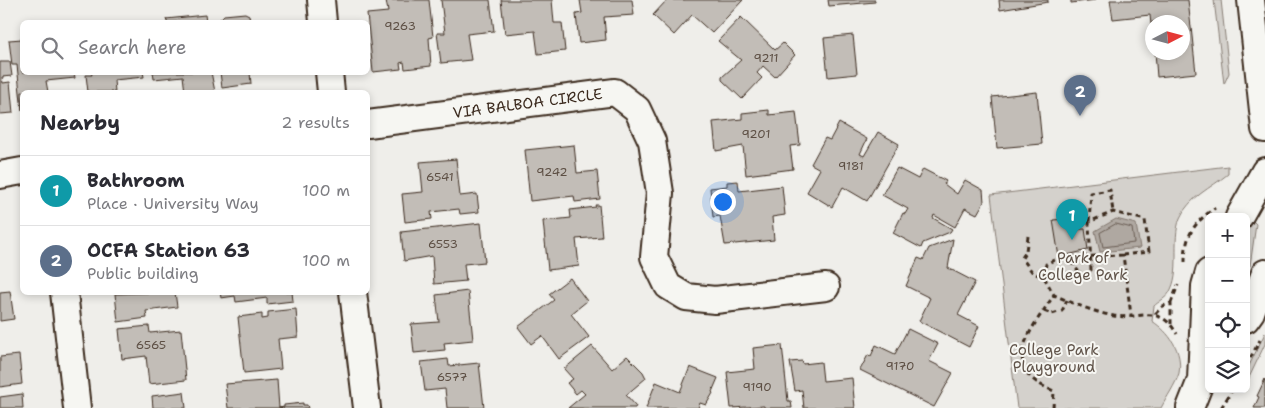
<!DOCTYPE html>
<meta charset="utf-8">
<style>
:root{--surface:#fff;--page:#f7f7f7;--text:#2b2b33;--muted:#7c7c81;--line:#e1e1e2;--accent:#111827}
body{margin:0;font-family:"Shantell Sans",sans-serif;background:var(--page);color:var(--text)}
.controls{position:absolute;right:15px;bottom:15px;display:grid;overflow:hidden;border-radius:8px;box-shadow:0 2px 8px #0003}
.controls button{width:45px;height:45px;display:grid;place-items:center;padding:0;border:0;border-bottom:1px solid var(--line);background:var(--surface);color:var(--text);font:25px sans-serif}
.compass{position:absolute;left:1145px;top:15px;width:45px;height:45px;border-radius:50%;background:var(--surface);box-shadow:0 2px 8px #0003;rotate:84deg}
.you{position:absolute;left:722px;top:201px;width:18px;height:18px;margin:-12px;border:4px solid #fff;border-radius:50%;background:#1a73e8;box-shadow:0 0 0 8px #1a73e833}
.badge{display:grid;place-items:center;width:32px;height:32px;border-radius:50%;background:var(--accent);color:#fff;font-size:16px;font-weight:700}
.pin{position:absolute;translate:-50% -41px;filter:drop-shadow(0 1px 2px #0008)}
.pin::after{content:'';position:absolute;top:26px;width:18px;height:15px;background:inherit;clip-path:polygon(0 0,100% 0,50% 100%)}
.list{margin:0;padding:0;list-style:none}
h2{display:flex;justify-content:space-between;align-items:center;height:65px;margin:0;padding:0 20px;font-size:21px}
h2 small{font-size:16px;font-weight:400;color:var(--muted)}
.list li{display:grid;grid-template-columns:32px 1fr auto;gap:15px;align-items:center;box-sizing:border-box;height:70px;padding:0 20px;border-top:1px solid var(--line)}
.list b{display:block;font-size:19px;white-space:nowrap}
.list p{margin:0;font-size:16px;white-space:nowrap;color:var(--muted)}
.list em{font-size:16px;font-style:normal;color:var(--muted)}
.icon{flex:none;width:28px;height:28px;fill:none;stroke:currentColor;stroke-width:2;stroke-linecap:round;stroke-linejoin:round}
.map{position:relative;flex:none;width:1265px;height:408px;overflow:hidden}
.search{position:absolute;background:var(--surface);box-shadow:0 2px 8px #0003;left:20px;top:20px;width:350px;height:55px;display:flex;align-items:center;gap:12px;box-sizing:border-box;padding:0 18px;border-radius:8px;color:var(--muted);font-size:19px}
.panel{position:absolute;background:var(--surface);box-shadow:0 2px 8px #0003;left:20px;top:90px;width:350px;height:205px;border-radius:8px}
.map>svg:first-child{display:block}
</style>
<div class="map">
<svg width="1265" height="408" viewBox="0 0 1265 408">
<rect width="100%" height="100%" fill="#efeeea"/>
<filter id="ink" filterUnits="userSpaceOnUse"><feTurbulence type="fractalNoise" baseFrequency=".02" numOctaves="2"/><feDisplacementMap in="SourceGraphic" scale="10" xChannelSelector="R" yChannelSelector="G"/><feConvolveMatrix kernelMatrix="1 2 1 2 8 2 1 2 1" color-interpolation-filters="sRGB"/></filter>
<g filter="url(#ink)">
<path fill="#d4d1cc" stroke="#887e75" d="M1214,0H1221L1229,73L1224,84Z
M1228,166V174C1211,188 1189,197 1180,218C1171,241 1182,272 1169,293C1166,298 1158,302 1154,306L1152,321C1169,332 1183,351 1179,373C1176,384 1166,398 1161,408H1017L991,195Z
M1251,219L1256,224L1250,266L1246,264V222Z
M1265,333V344L1246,384V372Z"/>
<path fill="#afa8a1" stroke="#81766d" d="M1116,219L1136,224L1140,248L1100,252L1095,231Z"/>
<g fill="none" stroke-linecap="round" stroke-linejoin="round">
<path stroke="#695c52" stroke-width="1" d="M1116,224L1132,228L1134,243L1103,247L1100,233Z"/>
</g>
<path fill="#c2bdb7" stroke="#3b2a1e" d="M386,0H429L433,37L429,38L431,66L405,69L404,62L400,63L401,69L373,72L367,14L388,12Z
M441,0H490L494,31L467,34L471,60L441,63L437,33H445Z
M501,0H552L554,23H562L565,51L538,54L535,31L505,34Z
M580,0H632L634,15L604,17L606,40L579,43L576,14L582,13Z
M667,0H743L712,33L692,15L674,35L653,15Z
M828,0H875V2L829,6Z
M999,0H1048V2L1000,10Z
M1071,0H1096L1071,3Z
M1110,0H1188L1196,73L1157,77L1155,52H1182V22H1152V34L1150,15L1113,19Z
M245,13L249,15L250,22H221L220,19L224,15Z
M205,15L206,22H167L166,19Z
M741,17L775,50L783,43L795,55L775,77L763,66L757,73L762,78L742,99L722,80V77L741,60L718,41Z
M853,35L857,74L828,77L824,38Z
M22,39V72H74L75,78L46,81L48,92H22V111L17,65H12L9,40Z
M0,62H10L12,76L2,77L3,83L10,82L13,113L0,114Z
M91,72H143L144,77L114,80L115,92H88L86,75H92Z
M153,72H211L215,92H185L183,76L154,79Z
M220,72H250L251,84L222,88Z
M1037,92L1042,144L997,148L992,97Z
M769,110V115L796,112L800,145L790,146L793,169L746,175L743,146L716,151L713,122L742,119V113Z
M839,123L867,139L860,154L864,156L878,132L899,144L867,201L843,187L832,207L807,192L820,169L811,164L825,138L830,140Z
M574,145L577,173L597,171L600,199L575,202L574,196L530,201L525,150Z
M456,159L460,196L477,194L479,212L460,214L459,209L431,212L432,219L405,222L402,194L423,192L420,162Z
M897,168L918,179L923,169L946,181L944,184L957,194L965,180L983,190L984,202L977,214L965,208L955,227L934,215L933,218L952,229L950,232L923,243L921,248L893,233L903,213L905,214L908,209L882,195Z
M738,181L739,191L782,186L785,215L772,217L774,240L725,245L720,216L713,217L710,188L727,186V182Z
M595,205H599L602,237L576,239L579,266L548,270L543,221L571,218L570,210L596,207Z
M1077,218L1078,229H1085L1088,250L1059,257L1053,220Z
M481,223L485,262L464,264L466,281L434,284L432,256L404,261L401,232Z
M953,239L948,268L975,282L958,315L979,326L969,347L919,321L930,298L906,286L918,258L923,260L929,248Z
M570,278L587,301L571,314L589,337L559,359L542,336L531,344L518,327L554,300L549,294Z
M10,291L14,319L0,321V292Z
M468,291L473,340L444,343L445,350L414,353L411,324L439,322L436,295Z
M175,292L177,307L146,311L147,318L118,322L115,294Z
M220,292H292L293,301L267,304V298L236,302L235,296L221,298Z
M296,309L298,337L278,339L281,369L244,373L238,317L262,314V319L268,318V312Z
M149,326L150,333L181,330L186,380L149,384L146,356L122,359L119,329Z
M908,329L938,344L929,361L953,373L934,407L860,370L868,355L871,356L876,345L895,354Z
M782,345L788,401H791L792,408H764V406L731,408L727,372L755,369L753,348Z
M592,346L612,369L627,356L643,372L646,378L626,395L636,406L635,408H568L585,394L581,390L576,394L567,383L573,379L564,369Z
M19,355L22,384L0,387V357Z
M448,359L449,366L479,363L484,408H447L445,389L425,391L421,362Z
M802,361L803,364L821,362L823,381L852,378L855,408H804L802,390L795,391L790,362Z
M690,367L718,378L712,392L713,393L706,405L700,403L698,408H646L656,382L680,392Z
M1265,379V408H1254L1259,397L1257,396Z
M277,380L279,408L284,407V405L303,403V405H307L308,408H228L225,384Z
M184,392L186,408H153L152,396Z
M22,394L23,408H0V397Z"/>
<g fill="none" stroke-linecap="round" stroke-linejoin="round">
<defs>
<g id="minor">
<path d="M321,0L323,22"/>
<path d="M1251,0L1265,129"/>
<path d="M329,72L331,92"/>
<path id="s1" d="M368,124L615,92L637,109L652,141L660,193L654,257L668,286L686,297L715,300L826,287"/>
<path d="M0,175L22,171"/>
<path d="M1239,217L1265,171"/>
<path d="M64,292L77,408"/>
<path d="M353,292L367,408"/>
<path d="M1246,319L1251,312L1265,273"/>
<path d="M1190,408L1201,380L1205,286L1209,272"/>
</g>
</defs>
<use href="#minor" stroke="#3b2a1e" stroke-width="30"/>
<path stroke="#3b2a1e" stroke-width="3" stroke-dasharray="5 4" stroke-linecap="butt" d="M1089,222L1091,193L1110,190L1113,212
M1028,236L1026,251L1022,258L1033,273L1044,277L1054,295C1073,303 1093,312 1114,316C1140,320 1159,303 1177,334
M1123,255L1073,257L1074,267L1083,275L1091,270L1089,222L1113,212L1145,220L1149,252L1123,255L1131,315
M1185,262C1185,236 1193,223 1215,208
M1044,277L1046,264L1056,259L1073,257
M1171,303L1178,285
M1044,311L1052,314L1062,311L1067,300
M1155,314L1163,306L1171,303V324
M1246,366L1260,340
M1053,408L1054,391C996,369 1031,330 1054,295
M1221,408L1233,389"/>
<use href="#minor" stroke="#f6f6f2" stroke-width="26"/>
</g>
</g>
<g text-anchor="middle" stroke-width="4" stroke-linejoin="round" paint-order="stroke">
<g font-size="12" fill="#5d4f44">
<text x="400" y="30">9263</text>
<text x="766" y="62">9211</text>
<text x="756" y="138">9201</text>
<text x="851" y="170">9181</text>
<text x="552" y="176">9242</text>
<text x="440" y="181">6541</text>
<text x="443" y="248">6553</text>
<text x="151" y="349">6565</text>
<text x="900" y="370">9170</text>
<text x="452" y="381">6577</text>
<text x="757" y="391">9190</text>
</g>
<g font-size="15" fill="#3b2a1e" stroke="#f6f6f2">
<text dy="5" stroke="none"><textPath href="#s1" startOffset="161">VIA BALBOA CIRCLE</textPath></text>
</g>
<g font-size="15" fill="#61544a" stroke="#f6f6f2">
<text x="1083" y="263">Park of<tspan x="1083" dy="17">College Park</tspan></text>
<text x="1054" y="355">College Park<tspan x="1054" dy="17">Playground</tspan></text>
</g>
</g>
</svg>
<div class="controls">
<button>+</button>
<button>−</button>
<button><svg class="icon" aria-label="locate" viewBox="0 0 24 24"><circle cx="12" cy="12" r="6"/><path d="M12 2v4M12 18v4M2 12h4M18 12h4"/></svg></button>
<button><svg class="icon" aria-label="layers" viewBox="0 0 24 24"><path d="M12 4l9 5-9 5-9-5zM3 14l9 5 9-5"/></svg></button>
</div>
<svg class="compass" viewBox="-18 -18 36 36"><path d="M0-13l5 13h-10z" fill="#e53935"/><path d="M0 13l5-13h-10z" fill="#7c7c81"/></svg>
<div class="you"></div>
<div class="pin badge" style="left:1072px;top:240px;background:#0f9aa8">1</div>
<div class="pin badge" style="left:1080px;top:116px;background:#5c6f8a">2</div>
<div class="search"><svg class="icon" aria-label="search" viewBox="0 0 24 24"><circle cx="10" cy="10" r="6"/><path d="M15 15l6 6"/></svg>Search here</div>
<section class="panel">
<h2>Nearby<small>2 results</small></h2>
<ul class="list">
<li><span class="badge" style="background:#0f9aa8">1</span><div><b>Bathroom</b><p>Place · University Way</p></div><em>100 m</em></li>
<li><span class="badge" style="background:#5c6f8a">2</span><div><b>OCFA Station 63</b><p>Public building</p></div><em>100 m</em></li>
</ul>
</section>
</div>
